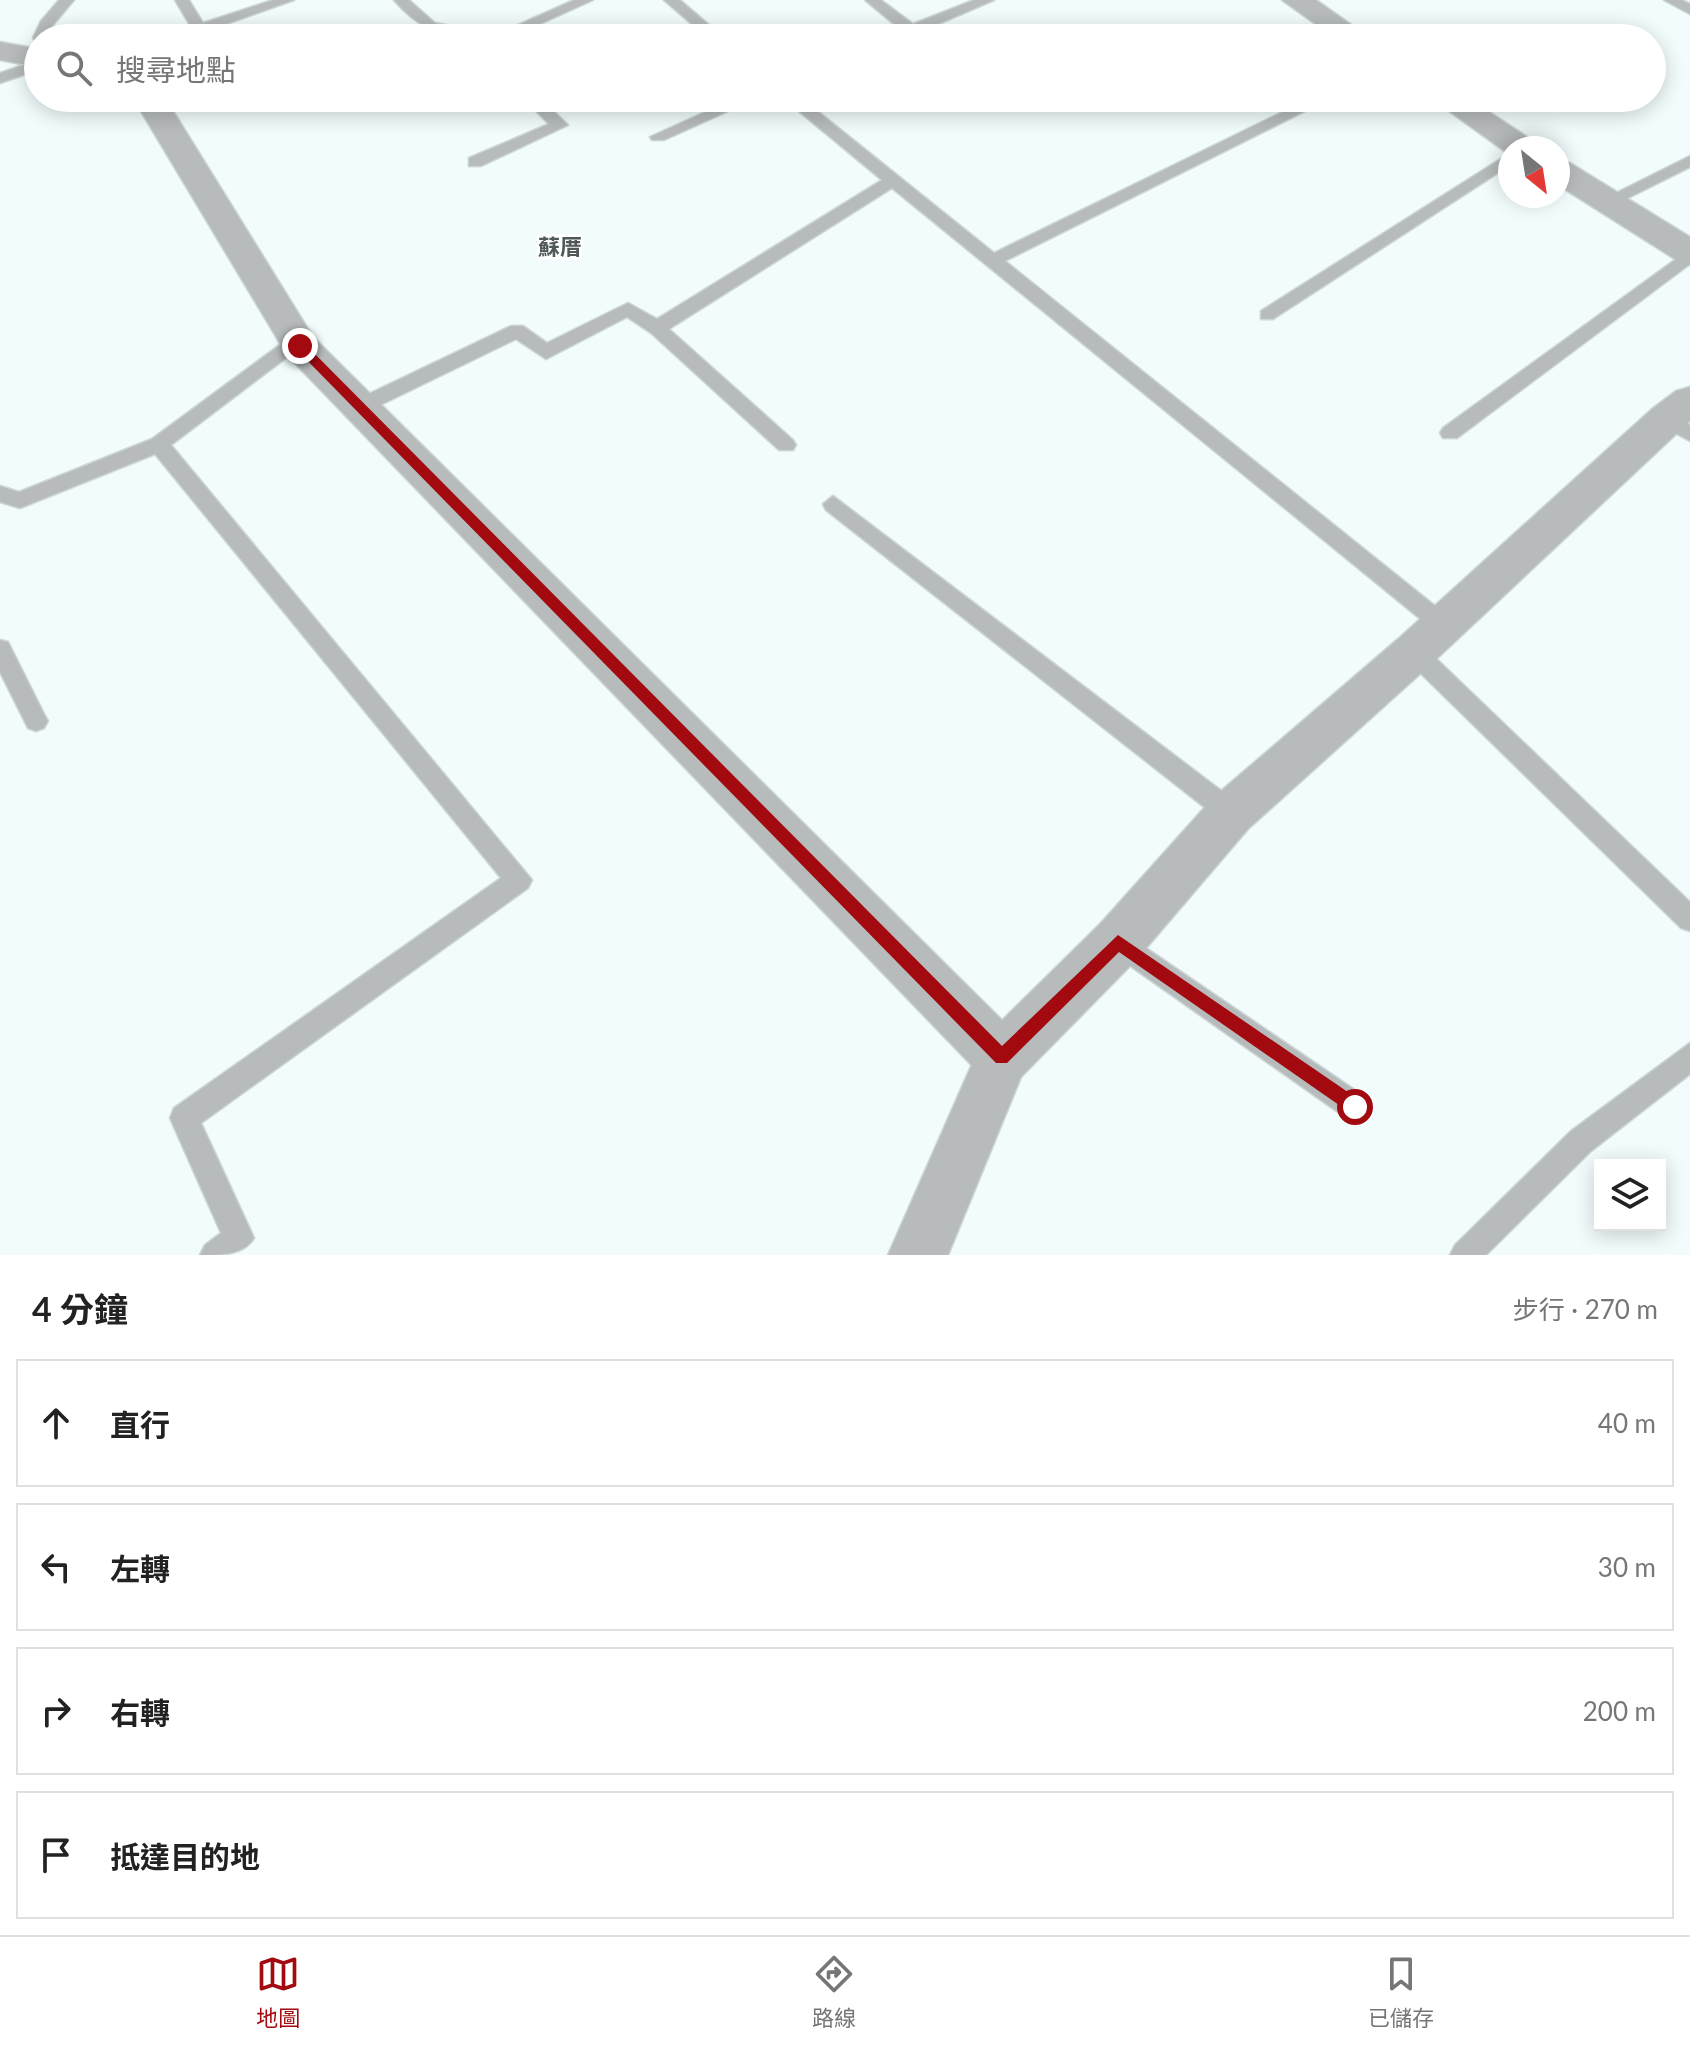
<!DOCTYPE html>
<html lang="zh-TW">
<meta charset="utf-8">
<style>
:root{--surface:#fff;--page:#f2f2f2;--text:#222;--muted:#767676;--line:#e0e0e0;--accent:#a30a10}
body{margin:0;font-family:Lato,"Noto Sans TC",sans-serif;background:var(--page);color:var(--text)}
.controls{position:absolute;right:24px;bottom:24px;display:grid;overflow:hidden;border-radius:0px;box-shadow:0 4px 20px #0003}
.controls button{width:72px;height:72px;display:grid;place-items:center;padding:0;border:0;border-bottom:2px solid var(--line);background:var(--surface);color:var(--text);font:40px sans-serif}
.compass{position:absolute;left:1498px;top:136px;width:72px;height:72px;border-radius:50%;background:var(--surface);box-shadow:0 4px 20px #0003;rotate:150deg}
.stop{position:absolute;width:24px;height:24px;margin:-18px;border:6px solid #a30a10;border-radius:50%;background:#fff}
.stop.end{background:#a30a10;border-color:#fff;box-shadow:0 2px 8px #0008}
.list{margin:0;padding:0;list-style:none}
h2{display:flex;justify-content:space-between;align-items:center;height:104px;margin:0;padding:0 32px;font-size:34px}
h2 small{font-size:26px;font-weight:400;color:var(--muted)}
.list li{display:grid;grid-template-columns:52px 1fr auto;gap:24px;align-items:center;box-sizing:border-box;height:128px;margin:0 16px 16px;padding:0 16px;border:2px solid var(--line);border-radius:0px}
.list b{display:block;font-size:30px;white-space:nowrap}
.list em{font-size:26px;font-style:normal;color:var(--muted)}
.icon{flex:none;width:44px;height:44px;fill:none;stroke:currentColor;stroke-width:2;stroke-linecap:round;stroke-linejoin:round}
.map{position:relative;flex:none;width:1690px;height:1255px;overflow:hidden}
.search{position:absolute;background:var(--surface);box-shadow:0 4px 20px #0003;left:24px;right:24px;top:24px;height:88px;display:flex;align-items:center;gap:20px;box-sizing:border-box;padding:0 28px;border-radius:44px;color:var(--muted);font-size:30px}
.sheet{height:680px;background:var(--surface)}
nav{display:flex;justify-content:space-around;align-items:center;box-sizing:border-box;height:112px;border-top:2px solid var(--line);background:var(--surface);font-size:22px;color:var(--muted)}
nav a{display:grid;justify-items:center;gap:4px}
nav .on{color:var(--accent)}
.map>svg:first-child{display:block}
</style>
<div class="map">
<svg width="1690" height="1255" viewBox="0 0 1690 1255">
<rect width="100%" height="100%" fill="#f2fcfc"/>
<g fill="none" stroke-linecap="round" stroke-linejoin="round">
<defs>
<path id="service" d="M59,0H74L53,25L47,38L35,41L33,38L41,21Z
M175,0H189L203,23L273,0H294L187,38H165L191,27Z
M394,0H409L435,23L461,28L472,38C440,38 415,25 394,0Z
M574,0H593L509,38H489Z
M664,0H680L724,38H708Z
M865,0H881L913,24L974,0H994L922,31L925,38H883L900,29Z
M1664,0H1682L1690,4V14Z
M38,60V70L0,83V73Z
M523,98H540L568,125L481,166H469V158L549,124Z
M736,98H757L664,140H652L650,137Z
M783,98H801L994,253L1311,98H1331L1005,261L1450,618L1453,624L1450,630H1434L892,188L669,329L793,440L796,445L793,450H779L651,333L627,317L546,359L516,339L368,411H354L351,406L354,401L511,326H523L547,343L628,303L657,319L882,180Z
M985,98H1002L1004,101L996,106Z
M1510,153V165L1273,319H1261V311Z
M1690,156V167L1614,205H1602L1600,201Z
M1690,249V264L1457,438H1443L1440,433L1443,428Z
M296,333L303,335V345L171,445L532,880L528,888L201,1123L254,1238C244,1255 222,1255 200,1255L205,1245L221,1233L170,1118L174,1108L501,878L155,454L20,508L0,502V486L19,492L152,439Z
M1666,412L1690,425V441L1659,424L1656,419Z
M833,496L1240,805L1243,813L1240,821L1231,824L1222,821L826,510L823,504Z
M0,640L8,642L44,714L48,721L44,728L36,731L28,728L0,672Z
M1414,643L1422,645L1690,902V931L1681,928L1406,659L1403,652L1406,645Z
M1118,929L1365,1097L1369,1107L1365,1117L1355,1121L1345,1117L1109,951L1105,942L1109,933Z
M1690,1043V1074L1591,1151L1486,1255H1450L1455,1245L1571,1131Z"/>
<path id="minor" d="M0,42L38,49V67L0,60Z
M133,98H165L313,337L1021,1039L1029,1058L1021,1077L1002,1085L983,1077L287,355Z"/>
<path id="tertiary" d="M1282,0H1316L1370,38H1335Z
M1431,98H1468L1533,141L1538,148H1510V155Z
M1558,160L1570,163L1690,237V265L1678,261L1558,185Z
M1690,387V421L1430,665L1248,829L1136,960L1021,1077L948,1255H888L983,1039L1100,924L1214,797L1398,639L1652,409L1676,391Z"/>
</defs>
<use href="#service" stroke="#ced7d7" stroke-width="3"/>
<use href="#minor" stroke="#ced7d7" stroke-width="3"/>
<use href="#tertiary" stroke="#ced7d7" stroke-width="3"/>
<use href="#service" fill="#b7bbbb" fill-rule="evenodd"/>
<use href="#minor" fill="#b7bbbb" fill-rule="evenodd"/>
<use href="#tertiary" fill="#b7bbbb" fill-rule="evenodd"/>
</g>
<path fill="#a30a10" d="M296,343H304L1002,1046L1118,935L1361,1101V1112H1349L1119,952L1007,1063H996L296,349Z"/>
<g text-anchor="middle" stroke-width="6" stroke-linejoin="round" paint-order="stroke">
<g font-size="22" font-weight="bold" fill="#4f5757" stroke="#fff">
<text x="560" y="255">蘇厝</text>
</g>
</g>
</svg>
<div class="controls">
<button><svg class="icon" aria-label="layers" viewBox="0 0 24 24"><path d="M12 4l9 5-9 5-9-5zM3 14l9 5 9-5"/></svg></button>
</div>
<svg class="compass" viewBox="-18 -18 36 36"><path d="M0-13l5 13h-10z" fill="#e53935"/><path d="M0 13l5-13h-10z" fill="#767676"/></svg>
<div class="stop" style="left:1355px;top:1107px"></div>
<div class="stop end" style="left:300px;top:346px"></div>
<div class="search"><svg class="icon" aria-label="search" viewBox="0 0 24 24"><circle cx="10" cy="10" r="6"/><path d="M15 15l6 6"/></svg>搜尋地點</div>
</div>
<section class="sheet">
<h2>4 分鐘<small>步行 · 270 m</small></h2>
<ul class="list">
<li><svg class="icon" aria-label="ahead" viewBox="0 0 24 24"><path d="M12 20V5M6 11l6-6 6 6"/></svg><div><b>直行</b></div><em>40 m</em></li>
<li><svg class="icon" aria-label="left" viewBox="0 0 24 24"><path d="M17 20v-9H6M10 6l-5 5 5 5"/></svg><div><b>左轉</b></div><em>30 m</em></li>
<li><svg class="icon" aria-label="right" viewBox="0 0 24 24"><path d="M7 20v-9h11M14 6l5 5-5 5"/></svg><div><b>右轉</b></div><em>200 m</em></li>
<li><svg class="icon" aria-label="arrive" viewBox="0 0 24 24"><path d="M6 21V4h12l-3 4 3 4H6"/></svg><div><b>抵達目的地</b></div></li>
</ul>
</section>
<nav>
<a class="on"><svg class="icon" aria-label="map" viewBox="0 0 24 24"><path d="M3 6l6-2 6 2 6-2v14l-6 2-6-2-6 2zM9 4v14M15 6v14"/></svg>地圖</a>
<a><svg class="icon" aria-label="directions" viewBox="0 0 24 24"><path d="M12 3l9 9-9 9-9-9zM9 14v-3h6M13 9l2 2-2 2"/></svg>路線</a>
<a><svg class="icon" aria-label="saved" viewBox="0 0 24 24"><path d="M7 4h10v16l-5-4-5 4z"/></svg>已儲存</a>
</nav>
